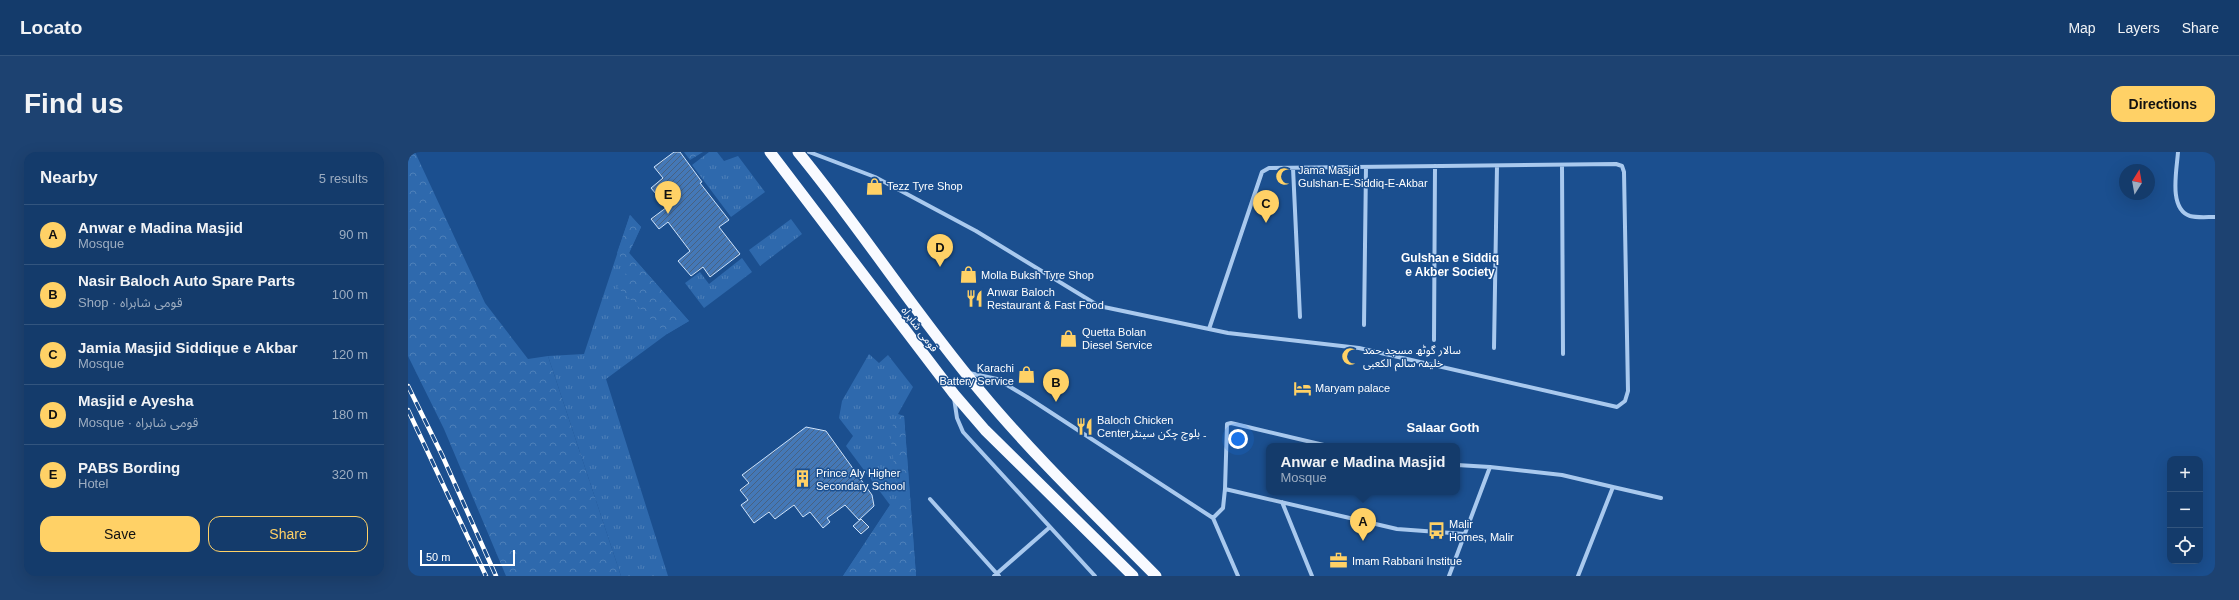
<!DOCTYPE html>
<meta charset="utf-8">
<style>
:root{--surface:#143b6b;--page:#1d4271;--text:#f1f3f6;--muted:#9dadc1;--line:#33557e;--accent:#ffd166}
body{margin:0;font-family:Helvetica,"Noto Sans Arabic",sans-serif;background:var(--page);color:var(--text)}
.controls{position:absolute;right:12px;bottom:12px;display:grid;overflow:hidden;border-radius:8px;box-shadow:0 4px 16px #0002}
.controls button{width:36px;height:36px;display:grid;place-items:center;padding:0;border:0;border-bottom:1px solid var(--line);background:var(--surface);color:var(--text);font:20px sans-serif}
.compass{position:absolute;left:1711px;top:12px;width:36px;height:36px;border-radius:50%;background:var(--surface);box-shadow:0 4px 16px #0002;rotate:11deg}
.scale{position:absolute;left:12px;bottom:10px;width:95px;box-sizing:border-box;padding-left:4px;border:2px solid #fff;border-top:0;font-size:11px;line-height:14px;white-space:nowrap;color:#fff;-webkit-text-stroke:3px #1b4f8f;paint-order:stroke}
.you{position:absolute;left:830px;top:287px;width:14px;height:14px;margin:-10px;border:3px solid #fff;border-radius:50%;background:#1a73e8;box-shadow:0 0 0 6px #1a73e833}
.badge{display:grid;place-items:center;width:26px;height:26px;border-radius:50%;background:var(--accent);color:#111;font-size:13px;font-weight:700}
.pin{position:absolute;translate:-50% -33px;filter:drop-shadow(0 1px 2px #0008)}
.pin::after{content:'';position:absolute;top:21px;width:14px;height:12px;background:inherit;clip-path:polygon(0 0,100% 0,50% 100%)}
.popup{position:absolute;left:858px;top:291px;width:194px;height:52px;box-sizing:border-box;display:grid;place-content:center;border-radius:8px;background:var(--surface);filter:drop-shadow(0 1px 3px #0005);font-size:13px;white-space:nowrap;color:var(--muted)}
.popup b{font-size:15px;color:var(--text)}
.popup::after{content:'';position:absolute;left:50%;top:100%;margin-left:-8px;border:8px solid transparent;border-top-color:var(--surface)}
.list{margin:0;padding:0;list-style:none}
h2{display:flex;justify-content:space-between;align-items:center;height:52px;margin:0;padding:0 16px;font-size:17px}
h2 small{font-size:13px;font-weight:400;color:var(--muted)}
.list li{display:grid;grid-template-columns:26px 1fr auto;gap:12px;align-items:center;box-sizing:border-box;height:60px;padding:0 16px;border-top:1px solid var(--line)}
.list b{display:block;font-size:15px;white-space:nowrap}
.list p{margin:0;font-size:13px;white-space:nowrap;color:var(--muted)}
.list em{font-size:13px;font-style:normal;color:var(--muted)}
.actions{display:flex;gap:8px;padding:12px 16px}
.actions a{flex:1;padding:9px 0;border:1px solid var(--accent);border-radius:12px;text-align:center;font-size:14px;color:var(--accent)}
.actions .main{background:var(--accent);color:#111}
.icon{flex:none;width:22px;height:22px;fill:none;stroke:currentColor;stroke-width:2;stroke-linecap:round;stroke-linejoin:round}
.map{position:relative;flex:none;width:1807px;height:424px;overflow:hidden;border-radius:12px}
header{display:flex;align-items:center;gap:24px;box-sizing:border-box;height:56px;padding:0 20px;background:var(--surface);border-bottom:1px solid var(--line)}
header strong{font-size:19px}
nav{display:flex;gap:22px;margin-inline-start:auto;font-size:14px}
.intro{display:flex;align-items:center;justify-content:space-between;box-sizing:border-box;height:96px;padding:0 24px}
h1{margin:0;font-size:28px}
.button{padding:10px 18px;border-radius:12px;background:var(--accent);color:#111;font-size:14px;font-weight:700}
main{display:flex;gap:24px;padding:0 24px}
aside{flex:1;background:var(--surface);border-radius:12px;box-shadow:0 4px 16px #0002}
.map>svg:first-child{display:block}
</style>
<header>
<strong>Locato</strong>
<nav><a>Map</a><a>Layers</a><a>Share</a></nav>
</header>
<div class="intro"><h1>Find us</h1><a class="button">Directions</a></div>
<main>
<aside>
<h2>Nearby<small>5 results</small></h2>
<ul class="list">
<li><span class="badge">A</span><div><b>Anwar e Madina Masjid</b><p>Mosque</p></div><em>90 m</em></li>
<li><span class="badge">B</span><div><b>Nasir Baloch Auto Spare Parts</b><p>Shop · قومی شاہراہ</p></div><em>100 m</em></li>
<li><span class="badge">C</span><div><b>Jamia Masjid Siddique e Akbar</b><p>Mosque</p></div><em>120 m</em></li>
<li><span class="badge">D</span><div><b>Masjid e Ayesha</b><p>Mosque · قومی شاہراہ</p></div><em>180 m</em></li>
<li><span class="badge">E</span><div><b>PABS Bording</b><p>Hotel</p></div><em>320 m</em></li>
</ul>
<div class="actions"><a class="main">Save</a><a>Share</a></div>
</aside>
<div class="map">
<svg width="1807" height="424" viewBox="0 0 1807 424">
<defs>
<pattern id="grass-tufts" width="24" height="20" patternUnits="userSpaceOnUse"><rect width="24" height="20" fill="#2e69ad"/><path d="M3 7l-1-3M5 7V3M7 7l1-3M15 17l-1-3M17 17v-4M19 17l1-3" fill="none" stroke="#4d80b9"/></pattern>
<pattern id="forest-crowns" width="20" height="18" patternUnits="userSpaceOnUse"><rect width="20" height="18" fill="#2e69ad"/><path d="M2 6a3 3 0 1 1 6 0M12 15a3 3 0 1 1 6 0" fill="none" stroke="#4d80b9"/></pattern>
<pattern id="building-hatch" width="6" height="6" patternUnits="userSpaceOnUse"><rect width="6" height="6" fill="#4478b7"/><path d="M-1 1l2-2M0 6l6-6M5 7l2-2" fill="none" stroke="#486282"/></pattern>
</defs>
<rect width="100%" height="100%" fill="#1b4f8f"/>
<path fill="url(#grass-tufts)" d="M301,0H309L316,9L330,4L357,40L323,65L284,13Z
M222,63L233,75L221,101L281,169L259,182L198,227L260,424H213L140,204L176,202Z
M383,67L394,82L352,114L341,98Z
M334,106L344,120L296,156L277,131L292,120L301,132Z
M461,202L471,211L480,203L505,235L490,262L496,264L508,424H435L482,353L438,294L445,284L431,266L434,249Z"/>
<path fill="url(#forest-crowns)" d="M0,0H7L77,151L120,207L140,204L213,424H98L36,277L0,204Z
M276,0H295L282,8Z
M222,63L233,75L221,101L281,169L259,182L209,135L222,115L209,101Z
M490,263L496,264L508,424H435L482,353L490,347L482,279Z"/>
<path fill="url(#building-hatch)" stroke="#cfe3fa" d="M266,0H272L294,30L292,31L321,68L311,75L332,102L302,125L295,115L283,124L270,109L282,99L260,70L251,77L243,67L259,55L243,36L255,26L246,15Z
M398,275L418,279L464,343L466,354L451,368L437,353L419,366L422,370L415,376L402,360L395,365L386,353L367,367L361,360L346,371L333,353L340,348L332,338L341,331L334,323Z
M453,367L461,375L453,382L445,374Z"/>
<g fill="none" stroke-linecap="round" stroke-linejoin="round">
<path stroke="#a9c9ee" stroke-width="4" d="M401,0L467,25L568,79L691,154L820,181L951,196L1209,255L1217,249L1220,239L1216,20L1214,14L1208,12L861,16L854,20L801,177
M1770,0C1769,17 1760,57 1782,64C1789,66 1799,65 1807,65
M1154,13L1155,202
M885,16L892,165
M956,173L958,15
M1026,188L1027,14
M1086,196L1089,14
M561,221L589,227L619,245L805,366L830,424
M546,246L549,266L555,280L687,424
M1082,315L1154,323L1205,335L1170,424
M1205,335L1253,346
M817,337L819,272L823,271L920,294
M522,347L591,424
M874,350L904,424
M805,366L815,356L817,337L989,377L1057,382
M586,424L642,375
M1041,424L1082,315L1049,313"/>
<path stroke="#f8faff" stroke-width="11" d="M362,0L546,242L577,278L725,424
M390,0C454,78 508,163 573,240C627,305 689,364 748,424"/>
<defs>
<path id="rail" d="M0,234L34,303L88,424
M0,258L78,424"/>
</defs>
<use href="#rail" stroke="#fff" stroke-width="4.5"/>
<use href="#rail" stroke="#1b4f8f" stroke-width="3" stroke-dasharray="9" stroke-linecap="butt"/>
</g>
<defs>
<symbol id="mosque-bare" viewBox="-9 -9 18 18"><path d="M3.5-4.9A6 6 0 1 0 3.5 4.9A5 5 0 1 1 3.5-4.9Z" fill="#ffd166" stroke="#1b4f8f" stroke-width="2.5" paint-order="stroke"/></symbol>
<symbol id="shop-bare" viewBox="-9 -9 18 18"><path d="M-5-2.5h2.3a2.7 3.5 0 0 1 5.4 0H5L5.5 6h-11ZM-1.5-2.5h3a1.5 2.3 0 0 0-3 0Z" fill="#ffd166" stroke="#1b4f8f" stroke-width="2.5" paint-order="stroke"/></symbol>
<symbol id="restaurant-bare" viewBox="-9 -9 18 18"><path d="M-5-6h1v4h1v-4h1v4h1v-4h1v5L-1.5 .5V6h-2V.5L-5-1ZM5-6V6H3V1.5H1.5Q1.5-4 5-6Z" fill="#ffd166" stroke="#1b4f8f" stroke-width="2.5" paint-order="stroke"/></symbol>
<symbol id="hotel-bare" viewBox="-9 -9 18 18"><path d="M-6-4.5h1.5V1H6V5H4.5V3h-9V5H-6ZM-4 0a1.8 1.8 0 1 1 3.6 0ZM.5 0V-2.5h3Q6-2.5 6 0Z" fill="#ffd166" stroke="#1b4f8f" stroke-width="2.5" paint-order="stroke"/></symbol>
<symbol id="building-bare" viewBox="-9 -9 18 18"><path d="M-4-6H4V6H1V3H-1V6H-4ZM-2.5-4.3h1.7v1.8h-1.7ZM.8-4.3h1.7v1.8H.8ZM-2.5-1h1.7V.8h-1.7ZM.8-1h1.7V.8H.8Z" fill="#ffd166" stroke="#1b4f8f" stroke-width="2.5" paint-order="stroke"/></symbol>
<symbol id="bus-bare" viewBox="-9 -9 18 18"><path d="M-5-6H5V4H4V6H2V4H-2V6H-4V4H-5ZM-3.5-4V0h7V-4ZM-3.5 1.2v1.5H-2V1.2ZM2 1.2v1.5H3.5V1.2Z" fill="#ffd166" stroke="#1b4f8f" stroke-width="2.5" paint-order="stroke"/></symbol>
<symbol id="office-bare" viewBox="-9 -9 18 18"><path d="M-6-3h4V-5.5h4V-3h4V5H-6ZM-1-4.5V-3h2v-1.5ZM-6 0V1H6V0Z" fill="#ffd166" stroke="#1b4f8f" stroke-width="2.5" paint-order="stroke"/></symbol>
</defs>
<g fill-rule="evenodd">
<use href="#mosque-bare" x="864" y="12" width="25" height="25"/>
<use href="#shop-bare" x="454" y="22" width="25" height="25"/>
<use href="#shop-bare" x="548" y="110" width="25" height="25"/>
<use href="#restaurant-bare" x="554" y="134" width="25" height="25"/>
<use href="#shop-bare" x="648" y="174" width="25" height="25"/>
<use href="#mosque-bare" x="930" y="192" width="25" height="25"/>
<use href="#shop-bare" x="606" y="210" width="25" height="25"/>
<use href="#hotel-bare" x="882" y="224" width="25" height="25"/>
<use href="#restaurant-bare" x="664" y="262" width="25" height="25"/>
<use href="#building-bare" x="382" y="314" width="25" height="25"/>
<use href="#bus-bare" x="1016" y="366" width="25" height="25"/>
<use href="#office-bare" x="918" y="396" width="25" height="25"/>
</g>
<g text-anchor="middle" stroke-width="3" stroke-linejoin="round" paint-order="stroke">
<g font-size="11" fill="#fff" stroke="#1b4f8f" text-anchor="start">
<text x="890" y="22">Jama Masjid<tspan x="890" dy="13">Gulshan-E-Siddiq-E-Akbar</tspan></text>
<text x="479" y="38">Tezz Tyre Shop</text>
<text x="573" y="127">Molla Buksh Tyre Shop</text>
<text x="579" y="144">Anwar Baloch<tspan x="579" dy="13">Restaurant &amp; Fast Food</tspan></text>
<text x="674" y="184">Quetta Bolan<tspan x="674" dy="13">Diesel Service</tspan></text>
<text x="955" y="202">سالار گوٹھ مسجد حمد<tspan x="955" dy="13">خلیفہ سالم الکعبی</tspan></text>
<text x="606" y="220" text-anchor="end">Karachi<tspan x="606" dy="13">Battery Service</tspan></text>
<text x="907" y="240">Maryam palace</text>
<text x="689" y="272">Baloch Chicken<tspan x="689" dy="13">Center۔ بلوچ چکن سینٹر</tspan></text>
<text x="408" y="325">Prince Aly Higher<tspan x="408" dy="13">Secondary School</tspan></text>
<text x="1041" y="376">Malir<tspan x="1041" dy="13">Homes, Malir</tspan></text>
<text x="944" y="413">Imam Rabbani Institue</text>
</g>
<g font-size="11" fill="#fff" stroke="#1b4f8f">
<text transform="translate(512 177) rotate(53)" y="4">قومی شاہراہ</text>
</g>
<g font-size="12" font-weight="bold" fill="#fff" stroke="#1b4f8f">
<text x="1042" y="110">Gulshan e Siddiq<tspan x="1042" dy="14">e Akber Society</tspan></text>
</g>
<g font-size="13" font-weight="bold" fill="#fff" stroke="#1b4f8f">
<text x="1035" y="280">Salaar Goth</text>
</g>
</g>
</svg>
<div class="controls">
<button>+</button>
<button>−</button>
<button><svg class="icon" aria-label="locate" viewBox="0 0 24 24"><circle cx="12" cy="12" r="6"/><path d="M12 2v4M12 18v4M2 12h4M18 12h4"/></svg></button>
</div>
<svg class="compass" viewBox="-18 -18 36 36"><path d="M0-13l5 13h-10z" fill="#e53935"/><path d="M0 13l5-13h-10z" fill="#9dadc1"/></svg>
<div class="scale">50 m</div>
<div class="you"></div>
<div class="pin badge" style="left:955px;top:389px">A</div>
<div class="popup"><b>Anwar e Madina Masjid</b>Mosque</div>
<div class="pin badge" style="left:648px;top:250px">B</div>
<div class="pin badge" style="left:858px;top:71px">C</div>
<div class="pin badge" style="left:532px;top:115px">D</div>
<div class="pin badge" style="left:260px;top:62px">E</div>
</div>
</main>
